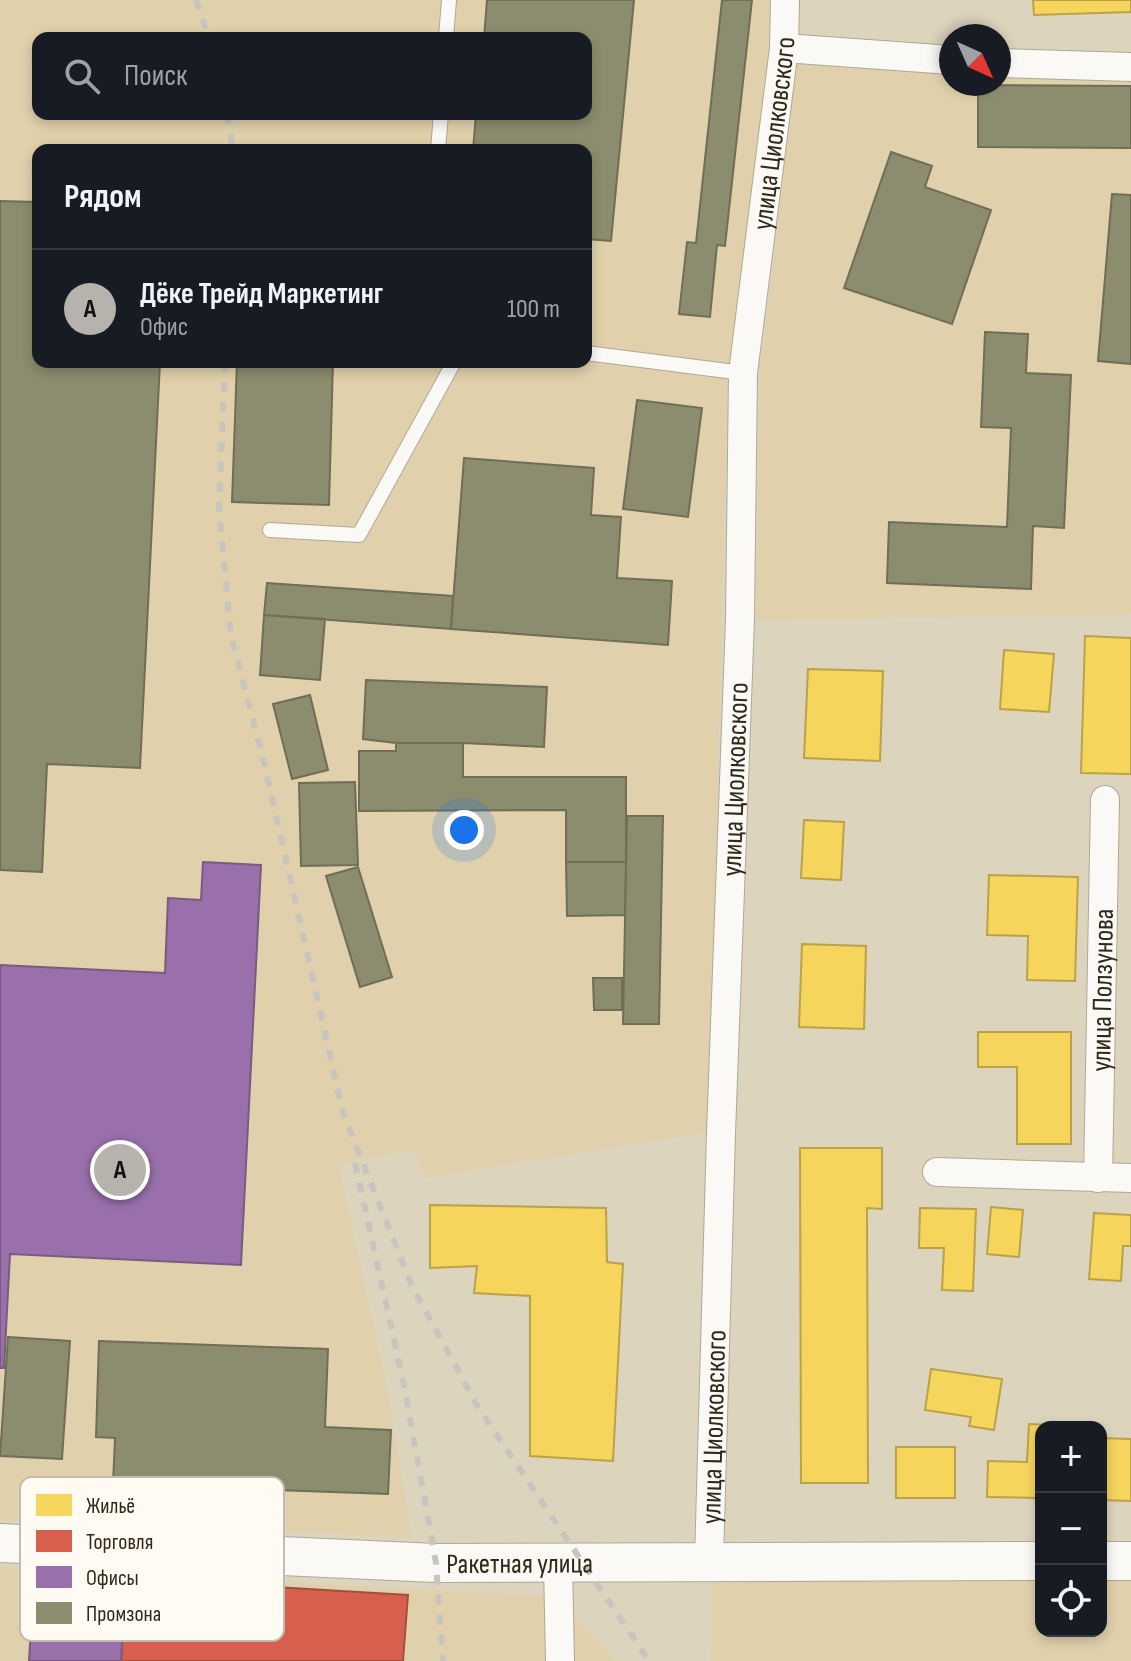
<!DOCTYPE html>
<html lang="ru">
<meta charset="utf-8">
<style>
:root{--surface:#171b24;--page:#242831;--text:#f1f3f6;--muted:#9ea1a6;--line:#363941;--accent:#b6b3ad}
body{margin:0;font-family:"Sofia Sans Condensed",sans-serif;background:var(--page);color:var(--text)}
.controls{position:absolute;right:24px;bottom:24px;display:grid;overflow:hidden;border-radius:16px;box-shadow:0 4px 12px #0003}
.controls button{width:72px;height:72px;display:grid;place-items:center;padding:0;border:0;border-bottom:2px solid var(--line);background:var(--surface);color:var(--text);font:40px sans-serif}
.compass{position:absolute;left:939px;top:24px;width:72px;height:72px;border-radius:50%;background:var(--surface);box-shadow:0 4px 12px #0003;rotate:135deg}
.you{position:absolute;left:464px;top:830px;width:28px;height:28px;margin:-20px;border:6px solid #fff;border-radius:50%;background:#1a73e8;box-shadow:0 0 0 12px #1a73e833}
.badge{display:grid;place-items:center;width:52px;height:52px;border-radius:50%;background:var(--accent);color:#111;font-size:26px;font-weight:700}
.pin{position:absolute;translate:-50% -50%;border:4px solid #fff;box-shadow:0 2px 8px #0006}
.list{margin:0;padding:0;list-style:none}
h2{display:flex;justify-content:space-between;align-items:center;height:104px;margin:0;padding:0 32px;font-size:34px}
h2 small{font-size:26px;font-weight:400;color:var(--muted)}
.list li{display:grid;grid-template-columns:52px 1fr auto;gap:24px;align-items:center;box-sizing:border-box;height:120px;padding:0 32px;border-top:2px solid var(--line)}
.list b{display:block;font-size:30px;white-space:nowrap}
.list p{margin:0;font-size:26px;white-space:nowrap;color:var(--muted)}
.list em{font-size:26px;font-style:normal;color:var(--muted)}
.icon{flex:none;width:44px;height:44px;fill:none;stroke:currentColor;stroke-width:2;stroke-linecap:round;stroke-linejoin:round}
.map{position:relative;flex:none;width:1131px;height:1661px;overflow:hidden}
.search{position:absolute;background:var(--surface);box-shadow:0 4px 12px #0003;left:32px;top:32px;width:560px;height:88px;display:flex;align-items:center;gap:20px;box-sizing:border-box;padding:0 28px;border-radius:16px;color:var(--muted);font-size:30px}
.panel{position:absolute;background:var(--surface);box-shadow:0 4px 12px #0003;left:32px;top:144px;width:560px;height:224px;border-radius:16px}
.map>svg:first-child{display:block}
</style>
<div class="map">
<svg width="1131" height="1661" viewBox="0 0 1131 1661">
<rect width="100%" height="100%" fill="#ddd4be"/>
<path fill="#e0d1ac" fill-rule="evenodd" d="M0,0H772L770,46L728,371L709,1132L425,1178L413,1150L338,1164L386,1385L412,1537L0,1520ZM38,38H586V114H38ZM38,150H586V362H38Z
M796,61L951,71V84H999V74L1131,77V614L756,620L760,374Z
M0,1567L555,1597L617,1661H0Z
M713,1579L1041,1580V1631H1101V1580H1131V1661H711Z"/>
<path fill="#f6d55c" stroke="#bba148" stroke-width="2" d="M1033,0H1131V12L1034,15Z
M1085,636L1131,638V774L1081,773Z
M1004,650L1054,654L1049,712L1000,709Z
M808,669L883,671L880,761L804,758Z
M804,820L844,822L841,880L801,878Z
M989,875L1078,877L1075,981L1027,980L1028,936L987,935Z
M802,944L866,946L864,1029L799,1027Z
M978,1032H1071V1144H1017V1067H978Z
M800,1148H882V1209L867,1208L868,1483H801Z
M430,1205L606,1208L607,1262L623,1264L613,1461L530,1456V1296L474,1293L477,1266L430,1268Z
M991,1207L1023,1210L1019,1257L987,1254Z
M920,1208L976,1209L973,1291L942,1290L944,1248H919Z
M1094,1213L1131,1215V1246H1123L1121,1281L1089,1279Z
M931,1369L1002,1379L994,1430L969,1426L971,1417L925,1410Z
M1029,1424L1088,1427H1041V1498L987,1497L988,1461L1027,1462Z
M1101,1438L1131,1439V1501L1101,1500Z
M896,1447H955V1498H896Z"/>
<path fill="#d6604d" stroke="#a4503d" stroke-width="2" d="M126,1578L408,1595L403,1661H121Z"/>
<path fill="#9970ab" stroke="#7a5b7f" stroke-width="2" d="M203,862L261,865L241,1265L10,1254L4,1368H0V965L165,973L168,898L201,900Z
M34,1572L126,1578L121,1661H29Z"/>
<path fill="#8c8c6e" stroke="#706e54" stroke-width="2" d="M487,0H634L611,241L586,239V150H473L476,114H586V38H484Z
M722,0H752L725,246L717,245L710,317L679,314L687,242L696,243Z
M978,85L1131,86V148L978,147Z
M891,152L932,166L925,187L991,210L952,324L844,288Z
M1112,194L1131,195V364L1098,361Z
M0,201L38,202V362H160L140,768L47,764L42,872L0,870Z
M985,332L1028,334L1026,373L1071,375L1064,528L1033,526L1031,589L887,583L889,522L1007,527L1011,428L981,427Z
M237,362H333L329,505L232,502Z
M637,400L702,408L688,517L623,509Z
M464,458L594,468L591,515L621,517L617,578L672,581L668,645L451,629Z
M267,583L453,596L451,629L264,615Z
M264,615L325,619L320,680L260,675Z
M366,680L547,687L544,747L463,743H396L363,739Z
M310,695L328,770L292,779L273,704Z
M396,743H463V777H626V862H566V810L359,811V751H396Z
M355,782L358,865L301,866L299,783Z
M627,816H663L659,1024H623Z
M566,862H626L625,915L567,916Z
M358,867L392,977L360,987L326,876Z
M593,978H622V1010H594Z
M8,1337L70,1341L62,1459L0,1456Z
M99,1341L328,1349L325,1427L391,1430L388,1494L113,1484L115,1438L96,1437Z"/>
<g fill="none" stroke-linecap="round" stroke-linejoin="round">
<defs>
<path id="lane" d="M446,38L449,0
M438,150L441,114
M586,353L743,373
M270,530L359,535L454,362"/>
<g id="street">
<path d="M784,48L951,60"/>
<path d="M999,63L1131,67"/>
<path d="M937,1172L1131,1178"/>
<path id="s1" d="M1098,1178L1105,800"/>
<path id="s2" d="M709,1561L721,1133L740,619L743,373L784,48L785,0"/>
<path d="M558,1563L560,1661"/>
</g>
<g id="secondary">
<path id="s3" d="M0,1543L436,1563L1041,1561"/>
<path d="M1101,1561H1131"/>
</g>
</defs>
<use href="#lane" stroke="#afa897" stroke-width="16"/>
<use href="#street" stroke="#afa897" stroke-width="30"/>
<use href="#secondary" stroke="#afa897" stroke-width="40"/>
<use href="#lane" stroke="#faf9f5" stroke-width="14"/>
<use href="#street" stroke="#faf9f5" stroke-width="28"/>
<use href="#secondary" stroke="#faf9f5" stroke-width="38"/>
<path stroke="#c8c5bf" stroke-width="6" stroke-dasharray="10 10" stroke-linecap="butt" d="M196,0L209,38
M227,114L233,150
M225,362L219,507L231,636L264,762L343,1113L412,1286L478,1407L649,1661
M355,1163L404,1385L436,1563L443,1661"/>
</g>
<g text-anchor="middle" stroke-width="8" stroke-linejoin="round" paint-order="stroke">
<g font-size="28" fill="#302919" stroke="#fffbf3">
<text dy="10" stroke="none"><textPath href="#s2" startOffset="1430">улица Циолковского</textPath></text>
<text dy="10" stroke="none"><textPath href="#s2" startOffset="782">улица Циолковского</textPath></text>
<text dy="10" stroke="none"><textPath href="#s1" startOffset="188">улица Ползунова</textPath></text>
<text dy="10" stroke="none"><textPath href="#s2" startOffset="134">улица Циолковского</textPath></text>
<text dy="10" stroke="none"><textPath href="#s3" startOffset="520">Ракетная улица</textPath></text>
</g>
</g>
<rect x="20" y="1477" width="264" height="164" rx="12" fill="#fffbf3" stroke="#c1bcb2" stroke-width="2"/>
<rect x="36" y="1494" width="36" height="22" fill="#f6d55c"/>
<rect x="36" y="1530" width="36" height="22" fill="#d6604d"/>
<rect x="36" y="1566" width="36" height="22" fill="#9970ab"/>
<rect x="36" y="1602" width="36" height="22" fill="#8c8c6e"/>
<g font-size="22" fill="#302919">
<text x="86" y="1513">Жильё</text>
<text x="86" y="1549">Торговля</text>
<text x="86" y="1585">Офисы</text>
<text x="86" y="1621">Промзона</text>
</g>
</svg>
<div class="controls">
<button>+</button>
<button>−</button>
<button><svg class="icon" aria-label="locate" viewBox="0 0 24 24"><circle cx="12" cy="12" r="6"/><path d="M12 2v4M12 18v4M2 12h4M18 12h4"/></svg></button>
</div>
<svg class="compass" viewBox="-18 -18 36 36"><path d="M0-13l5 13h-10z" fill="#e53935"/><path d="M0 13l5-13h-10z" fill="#9ea1a6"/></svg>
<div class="you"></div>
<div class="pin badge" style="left:120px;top:1170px">A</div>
<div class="search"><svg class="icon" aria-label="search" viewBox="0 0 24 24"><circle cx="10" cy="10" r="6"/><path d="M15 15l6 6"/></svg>Поиск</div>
<section class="panel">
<h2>Рядом<small></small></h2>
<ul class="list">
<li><span class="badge">A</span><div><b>Дёке Трейд Маркетинг</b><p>Офис</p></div><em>100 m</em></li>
</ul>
</section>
</div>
